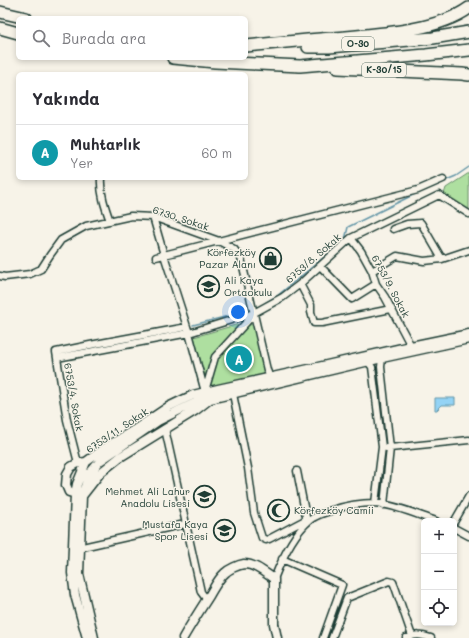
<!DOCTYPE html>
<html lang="tr">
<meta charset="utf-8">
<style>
:root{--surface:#fff;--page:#f2f2f3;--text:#2b2b33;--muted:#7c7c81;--line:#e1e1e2;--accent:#111827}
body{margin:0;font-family:Mali,sans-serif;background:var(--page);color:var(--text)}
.controls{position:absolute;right:12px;bottom:12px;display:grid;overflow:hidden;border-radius:6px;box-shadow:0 2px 6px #0003}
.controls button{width:36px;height:36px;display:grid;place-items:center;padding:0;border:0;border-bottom:1px solid var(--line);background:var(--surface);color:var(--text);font:20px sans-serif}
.you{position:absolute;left:238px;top:312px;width:14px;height:14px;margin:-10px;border:3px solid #fff;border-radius:50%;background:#1a73e8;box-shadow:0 0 0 6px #1a73e833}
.badge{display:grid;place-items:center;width:26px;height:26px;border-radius:50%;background:var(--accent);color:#fff;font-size:13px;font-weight:700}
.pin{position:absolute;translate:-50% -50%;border:2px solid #fff;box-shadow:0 1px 4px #0006}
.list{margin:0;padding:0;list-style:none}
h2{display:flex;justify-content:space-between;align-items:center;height:52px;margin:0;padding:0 16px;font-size:17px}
h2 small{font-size:13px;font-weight:400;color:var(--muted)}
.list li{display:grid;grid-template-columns:26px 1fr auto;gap:12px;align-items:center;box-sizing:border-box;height:56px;padding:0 16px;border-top:1px solid var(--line)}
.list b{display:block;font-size:15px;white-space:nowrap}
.list p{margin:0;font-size:13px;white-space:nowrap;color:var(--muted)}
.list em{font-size:13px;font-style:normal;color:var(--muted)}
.icon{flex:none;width:22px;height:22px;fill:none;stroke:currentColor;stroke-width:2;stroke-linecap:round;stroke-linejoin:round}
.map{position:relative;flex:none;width:469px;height:638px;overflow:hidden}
.search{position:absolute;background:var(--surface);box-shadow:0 2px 6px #0003;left:16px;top:16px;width:232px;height:44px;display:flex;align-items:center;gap:10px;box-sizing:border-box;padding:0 14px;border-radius:6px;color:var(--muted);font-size:15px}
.panel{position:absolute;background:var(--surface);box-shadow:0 2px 6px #0003;left:16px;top:72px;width:232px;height:108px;border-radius:6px}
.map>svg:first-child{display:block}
</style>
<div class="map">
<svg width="469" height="638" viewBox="0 0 469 638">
<rect width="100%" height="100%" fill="#f7f3e8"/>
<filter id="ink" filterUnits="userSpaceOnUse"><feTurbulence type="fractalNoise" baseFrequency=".025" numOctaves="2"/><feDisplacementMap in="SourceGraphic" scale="8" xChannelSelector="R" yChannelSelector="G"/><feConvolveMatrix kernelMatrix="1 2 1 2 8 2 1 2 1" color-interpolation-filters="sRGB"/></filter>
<g filter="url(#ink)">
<path fill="#aedfa0" stroke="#668e6a" d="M469,173V210L444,194L446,188Z
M239,324L255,325L265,374L208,388L194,337Z"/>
<path fill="#94d3f5" stroke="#6597a8" d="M435,398H455V405H442L437,410H435Z"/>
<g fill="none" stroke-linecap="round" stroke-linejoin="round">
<path stroke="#6597a8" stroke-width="1.5" d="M444,181L456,176L469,167
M345,240L348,227L417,193
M265,303L277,296L334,249
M193,325L248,311"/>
<defs>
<path id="street" d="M101,178C100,193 105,207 110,221
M153,217L164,255L189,333L205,392
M393,229L407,224L421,223L442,259L469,250
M351,238L361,251L372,271L376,284L385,297L411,346
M156,257L418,190L443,179
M320,266L352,299L376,284
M372,271L397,256L424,261L442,259
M0,276L5,277L30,274L41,269L50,255L61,240L86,226L131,216L153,217L219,241L234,249L241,258L267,370L270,378
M300,284L311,305V312L314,323H322L391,309
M57,358L189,333L254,313L283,297L300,284L351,238L439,195L469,214
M382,358L381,367L390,448L384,505
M368,362L372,367L382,447L375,503
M205,391L215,357L253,315
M233,394L248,468L254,513L262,538L266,540L269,539L307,519
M165,429L201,592L207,600
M386,448H390L469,440
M78,463L67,420L56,352L90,345L187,327
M297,471L307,522
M454,522L469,496
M454,528L469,536
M78,548L185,524
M282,559L342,585L323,638
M274,579C281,561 294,533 310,520C316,515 325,513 332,510C345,506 361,503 374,503C393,504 418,515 436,521
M332,638L347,598L389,581L393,582L395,587L412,636
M406,638C415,634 422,635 431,638"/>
<path id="secondary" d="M469,334L411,346L309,369L218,389L193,395L168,407L134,430L105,448L86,462L78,463L71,467L67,474L66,485L69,492L82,496L89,474L100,461L158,421L178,411L203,399H210L382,358L469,339
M86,462L77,484L75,494L72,573L75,595L87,638
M94,638L79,574L82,496L100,473L120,457L196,410L210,399
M183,638C191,624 200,610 209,596C214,588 218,579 225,573C229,569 238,565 244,564C255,564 265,573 274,579V624L277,638"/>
<path id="highway" d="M0,12L26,18
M0,28L18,33
M246,46C275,43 305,40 334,38C374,34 436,32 469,8
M308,47H329L433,38L469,32
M173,58L215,62L300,66L426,55L469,50
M338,68L462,74L469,75"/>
</defs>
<use href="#street" stroke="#1f3d34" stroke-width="9"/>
<use href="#secondary" stroke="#1f3d34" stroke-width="11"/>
<use href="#highway" stroke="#1f3d34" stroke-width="14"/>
<use href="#street" stroke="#f7f3e8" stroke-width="6"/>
<use href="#secondary" stroke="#f7f3e8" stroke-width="8"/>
<use href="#highway" stroke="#f7f3e8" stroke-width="11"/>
</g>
</g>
<defs>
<symbol id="shop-ring" viewBox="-11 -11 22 22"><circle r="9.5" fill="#f7f3e8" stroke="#1f3d34" stroke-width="1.5"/><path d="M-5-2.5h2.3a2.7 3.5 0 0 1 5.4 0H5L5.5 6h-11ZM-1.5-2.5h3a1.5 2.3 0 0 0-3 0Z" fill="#1f3d34"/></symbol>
<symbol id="school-ring" viewBox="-11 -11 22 22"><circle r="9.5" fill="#f7f3e8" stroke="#1f3d34" stroke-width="1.5"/><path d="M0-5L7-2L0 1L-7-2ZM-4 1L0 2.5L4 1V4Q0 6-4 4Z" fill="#1f3d34"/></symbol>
<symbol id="mosque-ring" viewBox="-11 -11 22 22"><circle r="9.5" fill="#f7f3e8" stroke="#1f3d34" stroke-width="1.5"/><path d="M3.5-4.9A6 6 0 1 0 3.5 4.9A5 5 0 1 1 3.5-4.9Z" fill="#1f3d34"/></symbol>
</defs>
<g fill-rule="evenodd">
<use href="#shop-ring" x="258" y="246" width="25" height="25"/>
<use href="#school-ring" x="196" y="274" width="25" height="25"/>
<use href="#school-ring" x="192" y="484" width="25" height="25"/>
<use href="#mosque-ring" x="266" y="498" width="25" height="25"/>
<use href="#school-ring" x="212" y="518" width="25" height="25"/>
</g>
<g text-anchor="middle" stroke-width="3" stroke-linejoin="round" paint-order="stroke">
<g fill="#f7f3e8" stroke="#60746a" stroke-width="1">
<rect x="342" y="37" width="32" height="14" rx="3"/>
<rect x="362" y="63" width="44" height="14" rx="3"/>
</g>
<g font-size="9" font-weight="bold" fill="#1f3d34">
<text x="358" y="47">O-30</text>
<text x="384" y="73">K-30/15</text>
</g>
<g font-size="10" fill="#1f3d34" stroke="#f7f3e8">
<text transform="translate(181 218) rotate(18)" y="4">6730. Sokak</text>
<text transform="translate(313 258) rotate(-41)" y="4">6753/8. Sokak</text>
<text transform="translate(391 286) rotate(62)" y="4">6753/9. Sokak</text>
<text transform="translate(74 397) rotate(80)" y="4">6753/4. Sokak</text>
<text transform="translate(117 430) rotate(-34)" y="4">6753/11. Sokak</text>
</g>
<g font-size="10" fill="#1f3d34" stroke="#f7f3e8" text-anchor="end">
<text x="256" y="256">Körfezköy<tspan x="256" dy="12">Pazar Alanı</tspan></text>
<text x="224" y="284" text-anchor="start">Ali Kaya<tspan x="224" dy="12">Ortaokulu</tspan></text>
<text x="190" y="495">Mehmet Ali Lahur<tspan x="190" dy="12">Anadolu Lisesi</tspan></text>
<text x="294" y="514" text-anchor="start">Körfezköy Camii</text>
<text x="208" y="528">Mustafa Kaya<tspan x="208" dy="12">Spor Lisesi</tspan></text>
</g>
</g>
</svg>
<div class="controls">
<button>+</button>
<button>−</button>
<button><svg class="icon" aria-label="locate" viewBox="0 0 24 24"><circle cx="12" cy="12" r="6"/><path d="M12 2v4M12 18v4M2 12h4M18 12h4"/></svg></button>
</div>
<div class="you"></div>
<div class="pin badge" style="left:239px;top:359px;background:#0f9aa8">A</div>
<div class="search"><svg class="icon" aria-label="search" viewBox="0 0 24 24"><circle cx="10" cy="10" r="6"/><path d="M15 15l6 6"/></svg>Burada ara</div>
<section class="panel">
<h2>Yakında<small></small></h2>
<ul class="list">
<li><span class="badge" style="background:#0f9aa8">A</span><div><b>Muhtarlık</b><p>Yer</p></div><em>60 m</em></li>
</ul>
</section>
</div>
